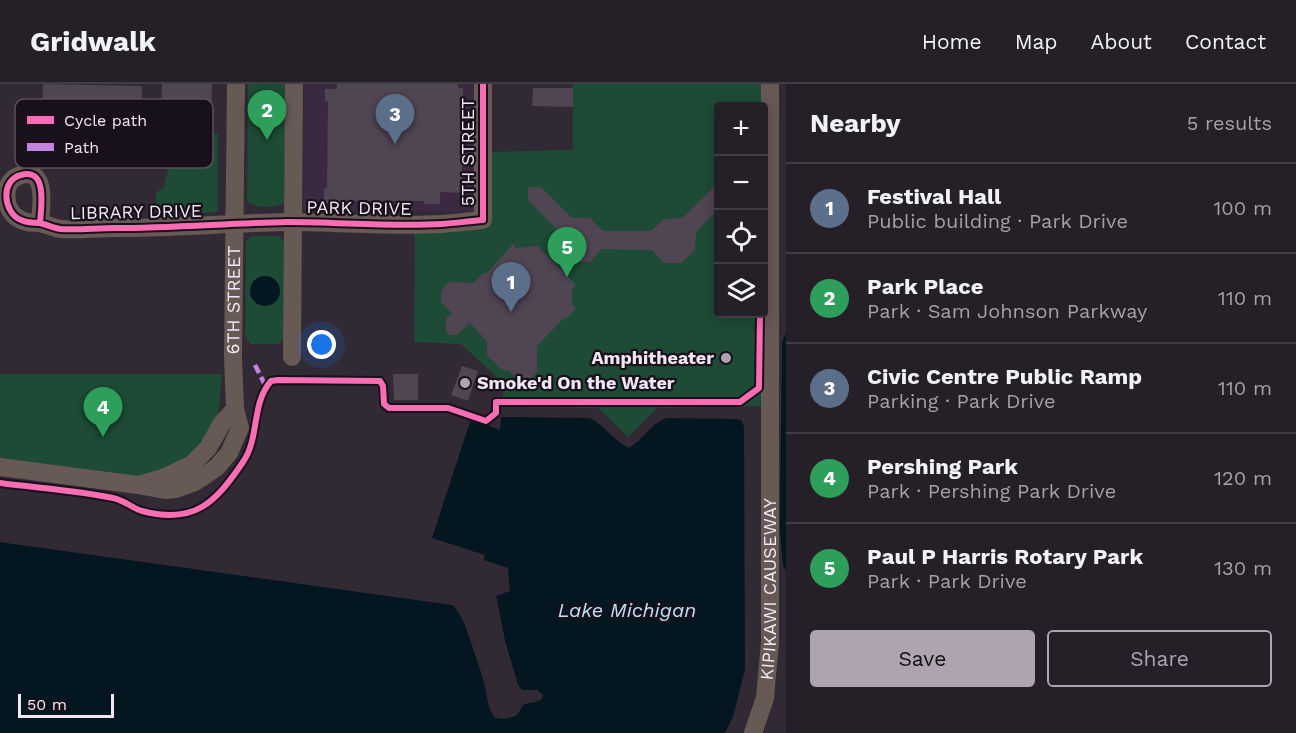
<!DOCTYPE html>
<meta charset="utf-8">
<style>
:root{--surface:#251f27;--page:#312c33;--text:#f1f3f6;--muted:#a3a2a7;--line:#423d44;--accent:#aea4b1}
body{margin:0;font-family:"Work Sans",sans-serif;background:var(--page);color:var(--text)}
.controls{position:absolute;right:18px;top:18px;display:grid;overflow:hidden;border-radius:6px;box-shadow:0 3px 15px #0003}
.controls button{width:54px;height:54px;display:grid;place-items:center;padding:0;border:0;border-bottom:2px solid var(--line);background:var(--surface);color:var(--text);font:30px sans-serif}
.scale{position:absolute;left:18px;bottom:15px;width:96px;box-sizing:border-box;padding-left:6px;border:3px solid #f1e6f4;border-top:0;font-size:16px;line-height:21px;white-space:nowrap;color:#f1e6f4;-webkit-text-stroke:4px #18101a;paint-order:stroke}
.you{position:absolute;left:322px;top:261px;width:21px;height:21px;margin:-15px;border:4px solid #fff;border-radius:50%;background:#1a73e8;box-shadow:0 0 0 9px #1a73e833}
.badge{display:grid;place-items:center;width:39px;height:39px;border-radius:50%;background:var(--accent);color:#fff;font-size:20px;font-weight:700}
.pin{position:absolute;translate:-50% -50px;filter:drop-shadow(0 2px 3px #0008)}
.pin::after{content:'';position:absolute;top:32px;width:21px;height:18px;background:inherit;clip-path:polygon(0 0,100% 0,50% 100%)}
.list{margin:0;padding:0;list-style:none}
h2{display:flex;justify-content:space-between;align-items:center;height:78px;margin:0;padding:0 24px;font-size:26px}
h2 small{font-size:20px;font-weight:400;color:var(--muted)}
.list li{display:grid;grid-template-columns:39px 1fr auto;gap:18px;align-items:center;box-sizing:border-box;height:90px;padding:0 24px;border-top:2px solid var(--line)}
.list b{display:block;font-size:22px;white-space:nowrap}
.list p{margin:0;font-size:20px;white-space:nowrap;color:var(--muted)}
.list em{font-size:20px;font-style:normal;color:var(--muted)}
.actions{display:flex;gap:12px;padding:18px 24px}
.actions a{flex:1;padding:14px 0;border:2px solid var(--accent);border-radius:6px;text-align:center;font-size:21px;color:var(--accent)}
.actions .main{background:var(--accent);color:#111}
.icon{flex:none;width:33px;height:33px;fill:none;stroke:currentColor;stroke-width:2;stroke-linecap:round;stroke-linejoin:round}
.map{position:relative;flex:none;width:786px;height:649px;overflow:hidden}
header{display:flex;align-items:center;gap:36px;box-sizing:border-box;height:84px;padding:0 30px;background:var(--surface);border-bottom:2px solid var(--line)}
header strong{font-size:28px}
nav{display:flex;gap:33px;margin-inline-start:auto;font-size:21px}
main{display:flex}
aside{flex:1;background:var(--surface)}
.map>svg:first-child{display:block}
</style>
<header>
<strong>Gridwalk</strong>
<nav><a>Home</a><a>Map</a><a>About</a><a>Contact</a></nav>
</header>
<main>
<div class="map">
<svg width="786" height="649" viewBox="0 0 786 649">
<rect width="100%" height="100%" fill="#312934"/>
<path fill="#3b2841" d="M304,0H475L474,128L303,127Z"/>
<path fill="#1d4b35" fill-rule="evenodd" d="M248,0H286L284,118C276,125 254,125 247,116Z
M573,0H770L771,322L657,324L628,353L598,324L503,323V299L461,260L414,258L415,156L411,140L483,136V68L573,66ZM718,22H764V230H718Z
M164,49L218,50V128L156,133V108L163,105L172,73L164,64Z
M251,152H280L285,159L284,254L279,260H251L245,253L246,158Z
M0,290H222L218,335L193,371L160,389L136,392L0,374Z"/>
<path fill="#041620" d="M250 207a15 15 0 1 1 30 0a15 15 0 1 1-30 0Z
M786,249V487L783,482L780,445L782,258Z
M501,333L590,334C605,342 614,357 629,364C643,356 651,339 667,334L737,335L742,337L744,343L745,585L733,633L725,649H0V458L453,521C468,540 478,574 484,598C487,611 487,623 495,634L516,632L524,620L536,618L543,611L537,606H521L518,601L505,557L496,512L510,507L508,484L484,476L485,471L432,454L471,335L500,346Z"/>
<path fill="#312934" d="M0,455L454,518L465,531L487,596L492,625L497,631L505,632L514,629L523,617L535,615L539,612L536,609H520L515,602L502,557L493,513L496,512L505,557L518,601L522,606H537L543,611L541,616L524,620L516,632L505,635L495,634L490,626L484,597L462,532L453,521L0,458Z"/>
<path fill="#504553" d="M43,0L142,2V47H138L137,76L43,75L44,41H41Z
M162,0H212L211,44H161Z
M337,0H458V4H463L462,109L440,108V120H424V117H340V119H324V104H327L328,17H325V5H337Z
M533,4H573V23L532,22Z
M718,99V125L696,148L695,166L682,179H664L652,166L602,165L590,178H559L558,147L528,116V103H541L572,134H590L603,147H651L664,135L682,134Z
M513,160L516,164L538,162L576,201L572,205V220L576,225L567,234H564L537,262V288L529,296H518L508,286H502L487,271V257L470,239L457,251H450L446,247V234L452,229L441,218V207L449,198L473,199L483,189H487Z
M462,282L478,287L468,317L451,311Z
M393,290H418V316H394Z"/>
<g fill="none" stroke-linecap="round" stroke-linejoin="round">
<g stroke="#675954" stroke-width="18">
<path d="M40,139C41,124 48,83 21,91C0,96 3,129 21,136C28,139 32,139 39,139C46,140 53,144 61,145C78,146 97,144 115,144C173,144 230,139 288,138C339,138 391,143 442,140C456,139 470,137 483,136V0"/>
<path d="M292,273L294,0"/>
<path id="s1" d="M0,383L138,401L165,406L176,405L195,398L217,383L229,369L240,344L235,325L233,273L236,0"/>
<path d="M142,400L163,394L191,381L208,364L222,339L235,325"/>
<path id="s2" d="M753,649L765,614L770,558V0"/>
</g>
<path stroke="#c483df" stroke-width="4.5" stroke-dasharray="9 4.5" stroke-linecap="butt" d="M255,281L266,303"/>
<defs>
<path id="cycleway" d="M40,139C41,124 48,83 21,91C0,96 3,129 21,136C28,139 32,139 39,139C46,140 53,144 61,145C78,146 97,144 115,144C173,144 230,139 288,138C339,138 391,143 442,140C456,139 470,137 483,136V0
M0,399C37,404 76,406 113,414C124,416 132,424 142,427C195,441 216,418 243,378C260,353 251,320 271,297L278,296L380,297L383,302L384,320L389,324H448L486,337L496,329V318H740L759,304L760,230"/>
</defs>
<use href="#cycleway" stroke="#18101a" stroke-width="10"/>
<use href="#cycleway" stroke="#f96db3" stroke-width="6"/>
</g>
<g fill="#aea4b1" stroke="#18101a" stroke-width="2">
<circle cx="726" cy="274" r="6"/>
<circle cx="465" cy="299" r="6"/>
</g>
<g text-anchor="middle" stroke-width="4.5" stroke-linejoin="round" paint-order="stroke">
<g font-size="18" fill="#f1e6f4" stroke="#18101a">
<text transform="translate(468 68) rotate(-90)" y="6">5TH STREET</text>
<text transform="translate(359 124) rotate(1)" y="6">PARK DRIVE</text>
<text transform="translate(136 128) rotate(-1)" y="6">LIBRARY DRIVE</text>
<text dy="6" stroke="none"><textPath href="#s1" startOffset="399">6TH STREET</textPath></text>
<text dy="6" stroke="none"><textPath href="#s2" startOffset="146">KIPIKAWI CAUSEWAY</textPath></text>
</g>
<g font-size="18" font-weight="bold" fill="#f1e6f4" stroke="#18101a" text-anchor="end">
<text x="714" y="280">Amphitheater</text>
<text x="477" y="305" text-anchor="start">Smoke'd On the Water</text>
</g>
<g font-size="20" font-style="italic" fill="#bbe4f5" stroke="#18101a">
<text x="627" y="533">Lake Michigan</text>
</g>
</g>
<rect x="15" y="15" width="198" height="69" rx="9" fill="#18101a" stroke="#59505b" stroke-width="1.5"/>
<rect x="27" y="32" width="27" height="8" fill="#f96db3"/>
<rect x="27" y="59" width="27" height="8" fill="#c483df"/>
<g font-size="16" fill="#f1e6f4">
<text x="64" y="42">Cycle path</text>
<text x="64" y="69">Path</text>
</g>
</svg>
<div class="controls">
<button>+</button>
<button>−</button>
<button><svg class="icon" aria-label="locate" viewBox="0 0 24 24"><circle cx="12" cy="12" r="6"/><path d="M12 2v4M12 18v4M2 12h4M18 12h4"/></svg></button>
<button><svg class="icon" aria-label="layers" viewBox="0 0 24 24"><path d="M12 4l9 5-9 5-9-5zM3 14l9 5 9-5"/></svg></button>
</div>
<div class="scale">50 m</div>
<div class="you"></div>
<div class="pin badge" style="left:511px;top:228px;background:#5c6f8a">1</div>
<div class="pin badge" style="left:267px;top:56px;background:#2e9e5b">2</div>
<div class="pin badge" style="left:395px;top:60px;background:#5c6f8a">3</div>
<div class="pin badge" style="left:103px;top:353px;background:#2e9e5b">4</div>
<div class="pin badge" style="left:567px;top:193px;background:#2e9e5b">5</div>
</div>
<aside>
<h2>Nearby<small>5 results</small></h2>
<ul class="list">
<li><span class="badge" style="background:#5c6f8a">1</span><div><b>Festival Hall</b><p>Public building · Park Drive</p></div><em>100 m</em></li>
<li><span class="badge" style="background:#2e9e5b">2</span><div><b>Park Place</b><p>Park · Sam Johnson Parkway</p></div><em>110 m</em></li>
<li><span class="badge" style="background:#5c6f8a">3</span><div><b>Civic Centre Public Ramp</b><p>Parking · Park Drive</p></div><em>110 m</em></li>
<li><span class="badge" style="background:#2e9e5b">4</span><div><b>Pershing Park</b><p>Park · Pershing Park Drive</p></div><em>120 m</em></li>
<li><span class="badge" style="background:#2e9e5b">5</span><div><b>Paul P Harris Rotary Park</b><p>Park · Park Drive</p></div><em>130 m</em></li>
</ul>
<div class="actions"><a class="main">Save</a><a>Share</a></div>
</aside>
</main>
